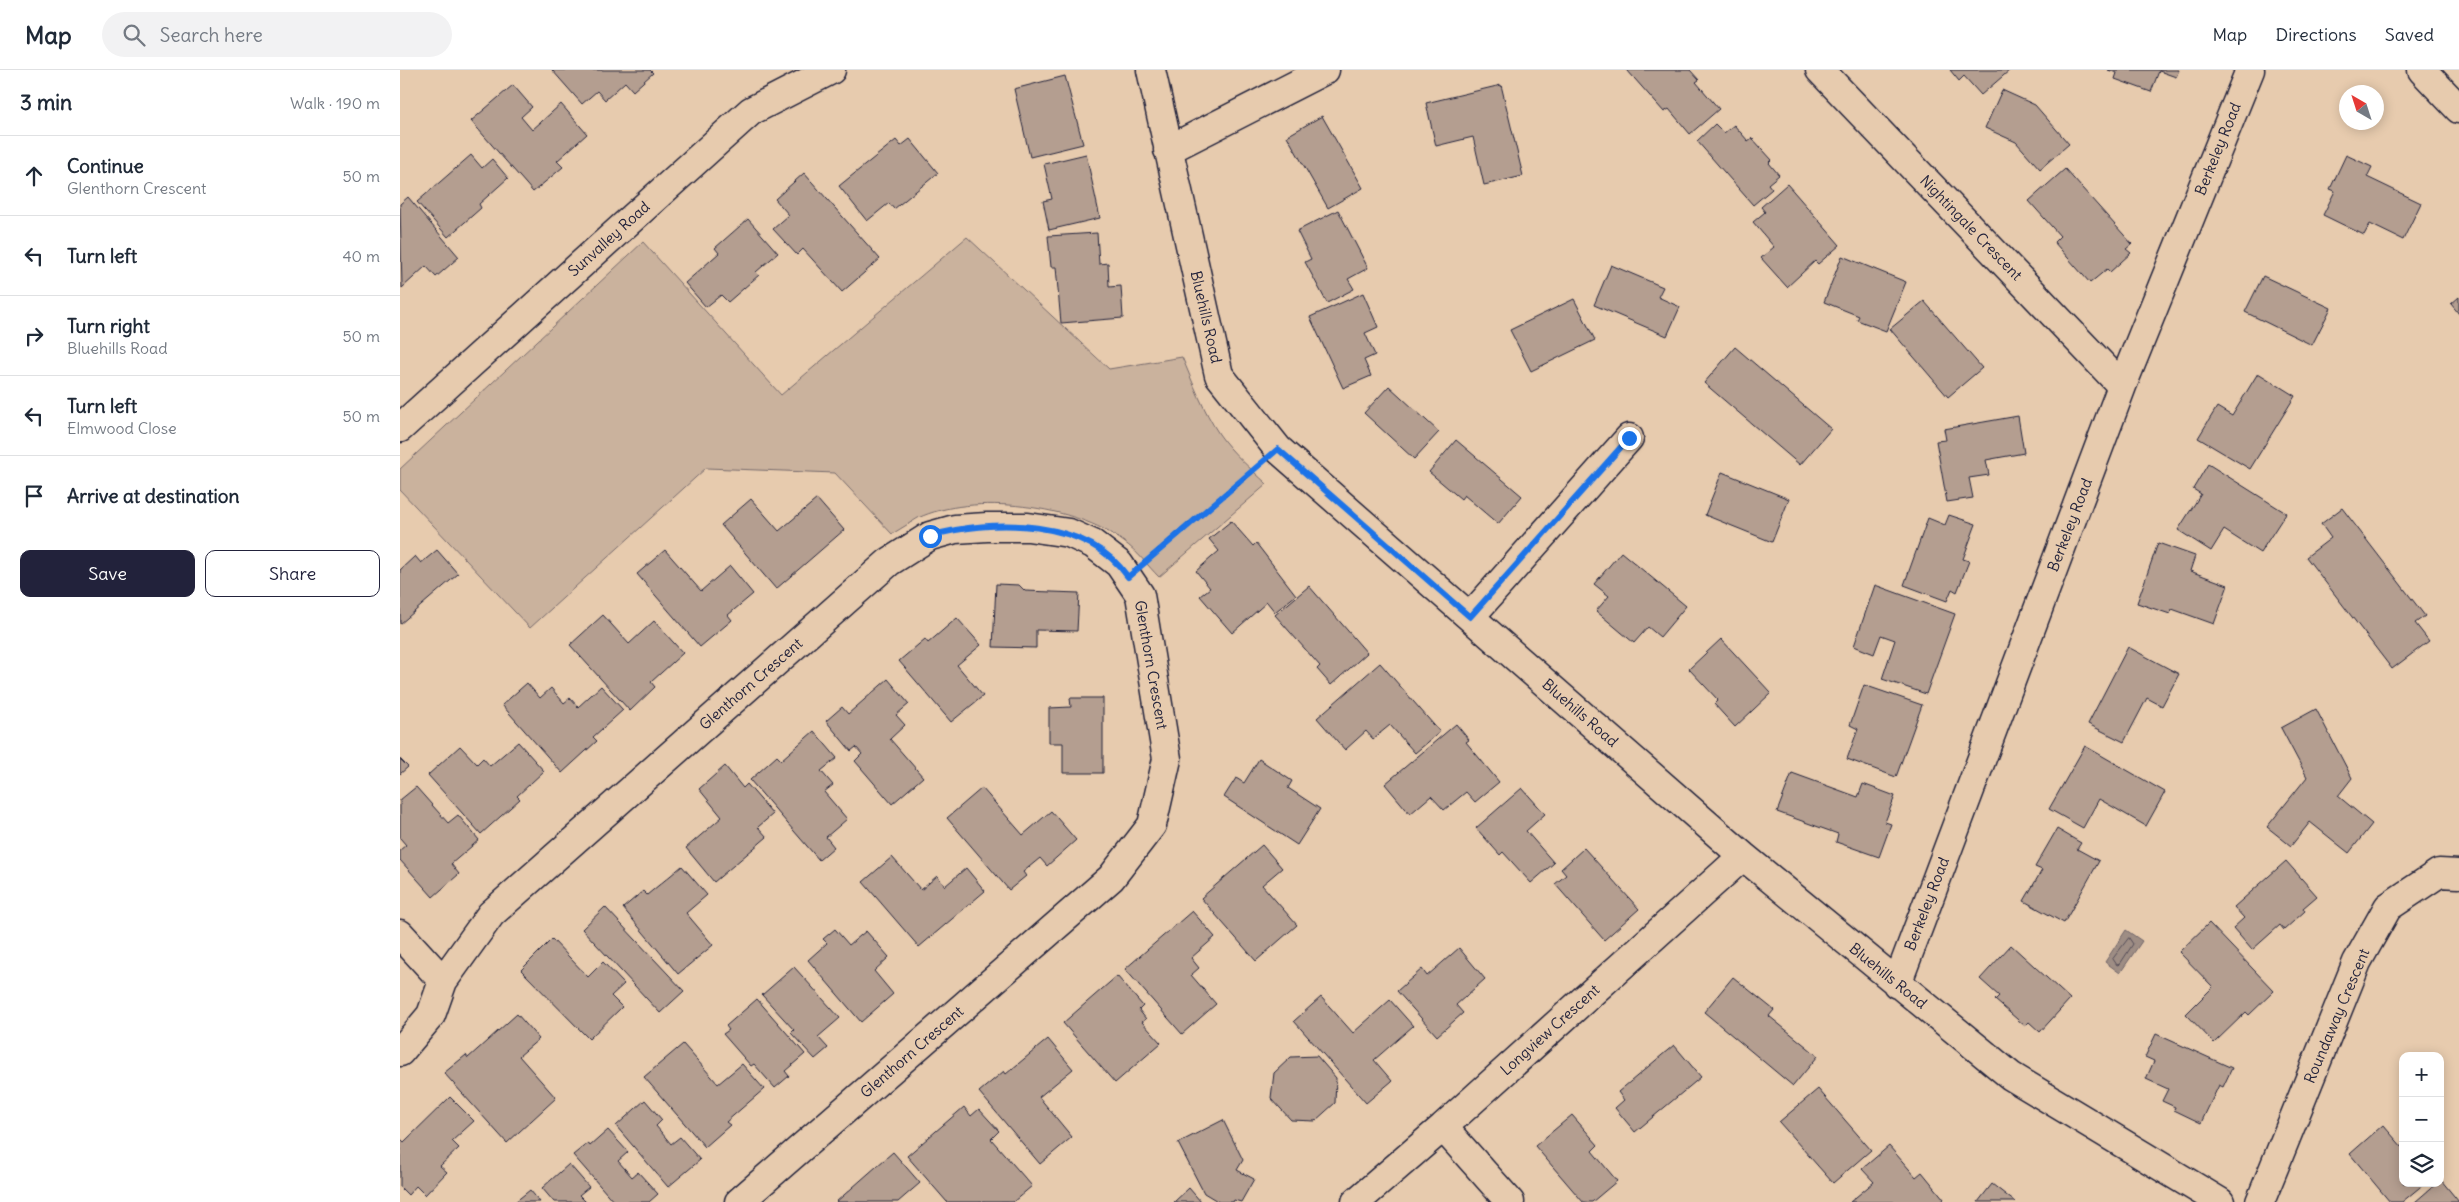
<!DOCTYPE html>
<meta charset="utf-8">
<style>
:root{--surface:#fff;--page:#f2f2f3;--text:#1f2937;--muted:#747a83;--line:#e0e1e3;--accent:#22223b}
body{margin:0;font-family:Delius,sans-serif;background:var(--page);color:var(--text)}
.controls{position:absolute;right:15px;bottom:15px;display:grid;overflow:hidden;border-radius:10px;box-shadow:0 2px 12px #0003}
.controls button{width:45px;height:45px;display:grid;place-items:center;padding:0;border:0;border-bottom:1px solid var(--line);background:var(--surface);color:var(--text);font:25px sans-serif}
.compass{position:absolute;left:1939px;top:15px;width:45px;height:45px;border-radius:50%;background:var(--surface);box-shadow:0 2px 12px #0003;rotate:321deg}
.stop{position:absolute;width:15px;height:15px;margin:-11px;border:4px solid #1a73e8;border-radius:50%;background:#fff}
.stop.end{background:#1a73e8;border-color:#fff;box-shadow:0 1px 5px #0008}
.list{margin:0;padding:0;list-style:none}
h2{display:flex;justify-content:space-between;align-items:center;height:65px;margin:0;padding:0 20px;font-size:21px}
h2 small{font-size:16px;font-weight:400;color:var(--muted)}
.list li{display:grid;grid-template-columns:32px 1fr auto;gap:15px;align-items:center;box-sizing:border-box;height:80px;padding:0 20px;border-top:1px solid var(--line)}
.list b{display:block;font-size:19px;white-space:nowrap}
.list p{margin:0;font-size:16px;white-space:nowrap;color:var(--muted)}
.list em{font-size:16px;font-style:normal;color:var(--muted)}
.actions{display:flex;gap:10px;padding:15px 20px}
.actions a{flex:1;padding:11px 0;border:1px solid var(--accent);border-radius:10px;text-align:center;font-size:18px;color:var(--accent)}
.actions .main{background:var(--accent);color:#fff}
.icon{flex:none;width:28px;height:28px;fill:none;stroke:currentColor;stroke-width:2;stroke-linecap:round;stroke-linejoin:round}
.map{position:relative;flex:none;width:2059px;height:1132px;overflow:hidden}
header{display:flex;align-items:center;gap:30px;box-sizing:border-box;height:70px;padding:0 25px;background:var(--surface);border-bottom:1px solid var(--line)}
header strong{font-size:24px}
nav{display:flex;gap:28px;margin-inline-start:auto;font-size:18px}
.search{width:350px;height:45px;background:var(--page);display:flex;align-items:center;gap:12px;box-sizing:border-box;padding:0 18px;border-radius:28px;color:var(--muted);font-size:19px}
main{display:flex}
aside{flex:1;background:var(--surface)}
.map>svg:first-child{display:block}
</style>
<header>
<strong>Map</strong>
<div class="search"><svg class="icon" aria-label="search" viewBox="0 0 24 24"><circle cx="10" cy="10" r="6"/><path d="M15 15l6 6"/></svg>Search here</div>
<nav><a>Map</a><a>Directions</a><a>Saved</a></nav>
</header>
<main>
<aside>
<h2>3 min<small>Walk · 190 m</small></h2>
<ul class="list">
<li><svg class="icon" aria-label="ahead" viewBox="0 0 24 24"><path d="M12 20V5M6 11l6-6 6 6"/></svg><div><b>Continue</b><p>Glenthorn Crescent</p></div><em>50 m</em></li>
<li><svg class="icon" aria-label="left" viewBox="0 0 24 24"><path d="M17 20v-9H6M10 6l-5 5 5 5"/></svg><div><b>Turn left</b></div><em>40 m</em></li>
<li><svg class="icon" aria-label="right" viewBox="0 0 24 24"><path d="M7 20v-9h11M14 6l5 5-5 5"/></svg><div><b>Turn right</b><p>Bluehills Road</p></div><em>50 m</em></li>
<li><svg class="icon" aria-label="left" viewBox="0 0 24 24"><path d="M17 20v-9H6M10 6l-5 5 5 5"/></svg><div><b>Turn left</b><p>Elmwood Close</p></div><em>50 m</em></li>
<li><svg class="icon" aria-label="arrive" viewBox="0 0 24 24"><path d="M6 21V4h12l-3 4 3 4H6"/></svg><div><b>Arrive at destination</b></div></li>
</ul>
<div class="actions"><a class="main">Save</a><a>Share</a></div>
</aside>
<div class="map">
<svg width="2059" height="1132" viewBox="0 0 2059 1132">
<rect width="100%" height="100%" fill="#e7cbae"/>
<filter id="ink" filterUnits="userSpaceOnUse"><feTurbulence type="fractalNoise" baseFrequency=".02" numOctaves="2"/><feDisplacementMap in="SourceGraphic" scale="10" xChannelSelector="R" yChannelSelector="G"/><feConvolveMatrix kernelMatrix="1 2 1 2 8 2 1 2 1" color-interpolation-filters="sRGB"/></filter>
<g filter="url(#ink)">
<path fill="#cab29d" stroke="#766a6c" d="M567,167L709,299L782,287C793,313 803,340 819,364C832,383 850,398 867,414L759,507C748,496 737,481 724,472C676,435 573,422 518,448C509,453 501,459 492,464L435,403L306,398L130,558L0,420V399L243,172L381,325Z"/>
<path fill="#9e8d84" stroke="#6c6267" d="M1726,860L1742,871L1720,903L1705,892Z"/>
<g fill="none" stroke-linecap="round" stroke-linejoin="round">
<path stroke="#544d58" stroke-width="1" d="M1729,868L1733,874L1720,894L1717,895L1713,889Z"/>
</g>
<path fill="#b49e90" stroke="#22223b" d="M152,0H250L253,3L233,21L225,12L205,30L197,21L182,34Z
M1227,0H1290L1299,10L1296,12L1319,39L1290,64L1269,39L1264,42Z
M1550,0H1610L1581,25L1564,6L1559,11Z
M1708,0H1779L1776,7L1759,1L1751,22L1715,9L1717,3Z
M665,6L683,74L630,87L614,19Z
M113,15L132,37L121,47L132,60L161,34L187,64L157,91L163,97L133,122L71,51Z
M1101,15L1123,106L1084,115L1073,67L1036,76L1026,33Z
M1602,20L1635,35L1669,74L1640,99L1616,72L1585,58Z
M922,46L963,118L928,138L887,66Z
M1315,54L1324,63L1334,55L1348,71L1352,68L1372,90L1369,93L1379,105L1368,114L1372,119L1353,135L1297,71Z
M510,69L538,103L494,139L489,133L467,151L439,116L496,70L501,76Z
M686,84L700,148L649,160L643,131L652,129L644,94Z
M71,85L82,98L92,89L108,108L79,134L81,138L48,167L17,132Z
M1946,85L1972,97L1967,107L2021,133L2003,170L1970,154L1964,165L1923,145L1935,121L1930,119Z
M1665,99L1732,174L1726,179L1731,183L1710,202L1707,199L1690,213L1654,172L1660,166L1629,131Z
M404,103L480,189L442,222L403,179L397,185L373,159L389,145L375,129Z
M1387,114L1440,175L1418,194L1415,191L1387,217L1361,188L1374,177L1353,152L1365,142L1361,137Z
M8,127L59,187L36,207L26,196L2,218L0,134Z
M938,140L968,198L948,209L954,219L927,233L905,192L911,189L897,161Z
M348,149L378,183L356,202L359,205L328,232L321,225L306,237L285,213L319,183L315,178Z
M697,163L699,194L708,193L709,217L721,216L723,248L661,253L656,197H651L648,166Z
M1442,186L1506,212L1486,261L1457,250L1459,246L1424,232Z
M1211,195L1263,217L1258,227L1280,237L1267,266L1194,235Z
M1863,206L1931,238L1912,275L1845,242Z
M963,223L978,257L965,263L975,285L964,290L971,306L943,318L910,247Z
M2059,227V244L2051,234Z
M1174,229L1195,270L1131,301L1110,260Z
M1524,231L1582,298L1548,327L1490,259Z
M1335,277L1431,359L1400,395L1304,313Z
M1858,303L1895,326L1850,399L1798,368L1817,337L1832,346Z
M989,316L1039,362L1014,389L964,343Z
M1618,346L1624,383L1586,390L1589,405L1569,408L1573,428L1547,432L1536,371L1546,370L1544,359Z
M1056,370L1122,426L1098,454L1064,425L1061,429L1029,402Z
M1808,394L1886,443L1860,483L1824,460L1811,481L1778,460L1801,424L1793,419Z
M1322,402L1389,429L1372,472L1305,445Z
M351,429L379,461L417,429L444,460L376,519L321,455Z
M1942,438L2025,546L2015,553L2029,571L1992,599L1906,487L1931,468L1921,454Z
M1549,445L1576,454L1563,489L1569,491L1557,522L1552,519L1547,531L1504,515L1528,448L1545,455Z
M831,451L853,476L856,473L896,525L875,542L867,532L832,563L800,526L810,518L796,501L819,481L809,469Z
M1758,473L1795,486L1790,501L1828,515L1814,554L1772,539L1770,544L1737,533Z
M37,480L58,504L0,554V500L15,486L21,493Z
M265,480L301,521L330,496L353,524L328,545L332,550L300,577L237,504Z
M1221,482L1286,536L1260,567L1248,557L1234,573L1196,541L1209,526L1194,514Z
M596,514L619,515L625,521L679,523L677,561L636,560V578L593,577Z
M1475,515L1555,544L1526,624L1482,609L1495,570L1481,565L1474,584L1454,576Z
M909,516L967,583L931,615L917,599L920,596L875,545Z
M203,545L229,574L254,551L283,583L251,612L255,617L230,641L170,575Z
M557,548L581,575L557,595L583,626L551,652L499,591L525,569L528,573Z
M1321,569L1371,623L1335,657L1314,634L1318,630L1289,599Z
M1728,577L1779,604L1762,636L1747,628L1724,672L1688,654Z
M980,593L1040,662L1015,683L990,655L973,669L966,661L945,680L917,648Z
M488,609L509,634L496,645L505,655L490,669L523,707L492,734L455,691L462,684L456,677L451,681L426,651L442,637L448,644Z
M127,613L140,628L151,618L164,633L170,628L178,637L201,616L223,640L193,667L197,671L162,703L102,635Z
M1464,615L1522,635L1496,707L1447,689L1458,659L1450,655Z
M670,628H703V703H663V673H649V638L671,637Z
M1916,639L1952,708L1938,726L1972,754L1949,783L1910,752L1891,776L1867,757L1907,707L1881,658Z
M1056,654L1069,670L1066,672L1099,712L1075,732L1066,722L1044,740L1031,726L1010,744L985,714Z
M414,661L437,688L421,701L433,715L424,722L447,749L426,767L434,777L419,790L350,710L377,686L381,690Z
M118,672L144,701L117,726L120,729L81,764L28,705L60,676L77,694L83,688L90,696Z
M1685,676L1765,722L1746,756L1699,729L1683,758L1649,739Z
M0,689L8,697L0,704Z
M859,689L892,711L888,718L920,739L897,775L824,727L836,708L844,713Z
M325,696L343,718L347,714L373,744L358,757L367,767L314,812L286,778L322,747L299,719Z
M1392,703L1458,727L1463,714L1495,726L1485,752L1491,754L1479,787L1436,772L1438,764L1377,742Z
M16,717L48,753L58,745L79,770L51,794L59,804L33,827L0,790V780L6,775L0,768V730Z
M582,718L623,765L651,741L676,770L647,796L640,788L623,802L626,806L609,820L547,748Z
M1122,718L1145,744L1126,761L1154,793L1131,813L1103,782L1100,785L1076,758Z
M1657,759L1681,773L1677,779L1699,791L1664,853L1624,831L1642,800L1635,797Z
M862,775L882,798L862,815L897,855L856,891L801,828Z
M1184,778L1239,839L1204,870L1155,814L1166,805L1161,799Z
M492,787L521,820L537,806L545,816L566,798L585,821L519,877L463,812Z
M1886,791L1917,826L1903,838L1905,841L1884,860L1880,855L1852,880L1833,858L1844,848L1834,837Z
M282,796L307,825L286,843L313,875L278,904L223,838L243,821L247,825Z
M205,837L284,921L260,943L182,859Z
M792,841L815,867L791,888L799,898L791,905L816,934L782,964L725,899Z
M1809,853L1874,921L1849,945L1846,942L1814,973L1786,944L1813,917L1779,882Z
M435,859L449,875L466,861L489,887L474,901L493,924L461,952L408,890L427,873L423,869Z
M152,869L188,907L203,892L224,914L211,926L222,937L189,969L121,900Z
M1611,875L1670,929L1640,962L1629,952L1625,956L1595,930L1599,926L1580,909Z
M1059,878L1085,909L1056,935L1063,943L1037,966L997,921L1022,899L1027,906Z
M394,897L440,948L418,967L428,978L415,989L391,963L394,960L362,925Z
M717,906L743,936L739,940L746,949L742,952L761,973L715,1013L663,953Z
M1333,907L1374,940L1369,946L1418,986L1393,1016L1304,942Z
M921,927L953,963L990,930L1013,956L974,990L992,1011L966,1033L894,951Z
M357,929L405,984L385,1001L389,1006L375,1018L354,994L351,996L323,964L329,960L326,956Z
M117,944L139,969L119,986L156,1028L107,1073L44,1003L66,985L68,988Z
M1756,964L1832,998L1823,1017L1819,1015L1801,1053L1774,1040L1775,1037L1762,1031L1768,1019L1746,1009L1754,991L1745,987Z
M648,969L673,999L639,1027L672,1067L640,1094L579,1022L604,1001L606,1004Z
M283,974L318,1014L342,994L364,1019L326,1052L330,1055L305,1077L244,1007Z
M1274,975L1301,1007L1235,1062L1215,1038L1224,1030L1218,1022Z
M917,986L936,1008L935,1033L915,1051L891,1050L871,1028L874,1003L891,987Z
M1418,1019L1471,1080L1433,1113L1379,1052Z
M50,1027L74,1051L52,1071L59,1078L40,1096L47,1102L25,1125L16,1116L8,1125L0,1117V1068L4,1072Z
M245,1030L262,1050L256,1056L271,1074L280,1067L300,1090L268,1117L216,1056Z
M564,1037L571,1046L579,1039L599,1061L591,1069L632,1116L613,1132H547L507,1086Z
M1172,1045L1198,1075L1192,1081L1217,1111L1192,1132H1183L1135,1076Z
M823,1050L843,1090L837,1100L854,1109L841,1132L834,1130L833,1132H819L804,1123L778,1073Z
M1983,1055L2003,1078V1113H2025L2002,1132H1990L1950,1084Z
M208,1060L228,1082L218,1091L232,1107L238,1102L258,1124L249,1132H214L173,1085L188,1073L190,1076Z
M1489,1076L1516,1107L1522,1102L1544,1129L1541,1132H1450L1474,1112L1462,1099Z
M493,1082L520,1113L498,1132H436Z
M169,1094L189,1117L179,1125L186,1132H154L142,1118Z
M2041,1110L2059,1132H2015L2037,1113H2040Z
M1592,1114L1615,1132H1578Z
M789,1118L801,1132H774Z
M130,1120L140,1132H115Z"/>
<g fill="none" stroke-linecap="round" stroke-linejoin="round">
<defs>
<path id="minor" d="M751,0L819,305L878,379L1343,786L1611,1006L1820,1132
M1420,0L1722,316
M768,80L925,0
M0,358L351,41L431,0
M1070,547L1229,368
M0,864L43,911
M1497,914L1722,316L1850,0
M0,982L31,945L43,911L91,844L489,492L530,466L555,459L587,457H628L669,463L693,474L719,494L740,525L767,689L752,755L711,808L339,1132
M1043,1057L1110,1132
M956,1132L1043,1057L1343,786
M1860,1132L1957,892L1988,837L2039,803L2059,804"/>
<path id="secondary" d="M2022,0L2059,39"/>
</defs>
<use href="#minor" stroke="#22223b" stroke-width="31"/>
<use href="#secondary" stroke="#22223b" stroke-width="31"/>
<path stroke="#22223b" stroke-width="3" stroke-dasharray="4 4" stroke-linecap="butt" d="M751,487L855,399"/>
<use href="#minor" stroke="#e7cbae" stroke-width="28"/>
<use href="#secondary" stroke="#e7cbae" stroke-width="28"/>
</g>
</g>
<g fill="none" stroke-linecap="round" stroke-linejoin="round" filter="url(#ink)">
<path stroke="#1a73e8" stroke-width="6" d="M530,466C593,448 687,448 728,507L878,379L1070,547L1229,368"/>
</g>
<g text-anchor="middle" stroke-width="4" stroke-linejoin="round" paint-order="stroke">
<g font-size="15" fill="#22223b" stroke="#e7cbae">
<text transform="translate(1818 79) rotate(-68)" y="5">Berkeley Road</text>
<text transform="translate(1571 158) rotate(46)" y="5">Nightingale Crescent</text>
<text transform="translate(209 169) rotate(-42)" y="5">Sunvalley Road</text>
<text transform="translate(806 247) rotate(77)" y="5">Bluehills Road</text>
<text transform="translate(1670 455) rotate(-69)" y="5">Berkeley Road</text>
<text transform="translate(751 595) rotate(80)" y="5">Glenthorn Crescent</text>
<text transform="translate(351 614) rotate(-41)" y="5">Glenthorn Crescent</text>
<text transform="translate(1180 643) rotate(41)" y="5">Bluehills Road</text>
<text transform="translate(1527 834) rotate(-69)" y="5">Berkeley Road</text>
<text transform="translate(1488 906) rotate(39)" y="5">Bluehills Road</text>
<text transform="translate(1937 946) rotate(-67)" y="5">Roundaway Crescent</text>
<text transform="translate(1150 960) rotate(-42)" y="5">Longview Crescent</text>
<text transform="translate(512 982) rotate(-41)" y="5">Glenthorn Crescent</text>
</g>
</g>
</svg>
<div class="controls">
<button>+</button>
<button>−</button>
<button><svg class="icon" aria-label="layers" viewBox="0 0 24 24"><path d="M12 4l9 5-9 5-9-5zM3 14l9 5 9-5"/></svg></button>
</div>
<svg class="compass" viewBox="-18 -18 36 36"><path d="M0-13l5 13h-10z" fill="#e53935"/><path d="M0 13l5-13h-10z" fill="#747a83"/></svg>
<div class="stop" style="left:530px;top:466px"></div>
<div class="stop end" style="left:1229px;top:368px"></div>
</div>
</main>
